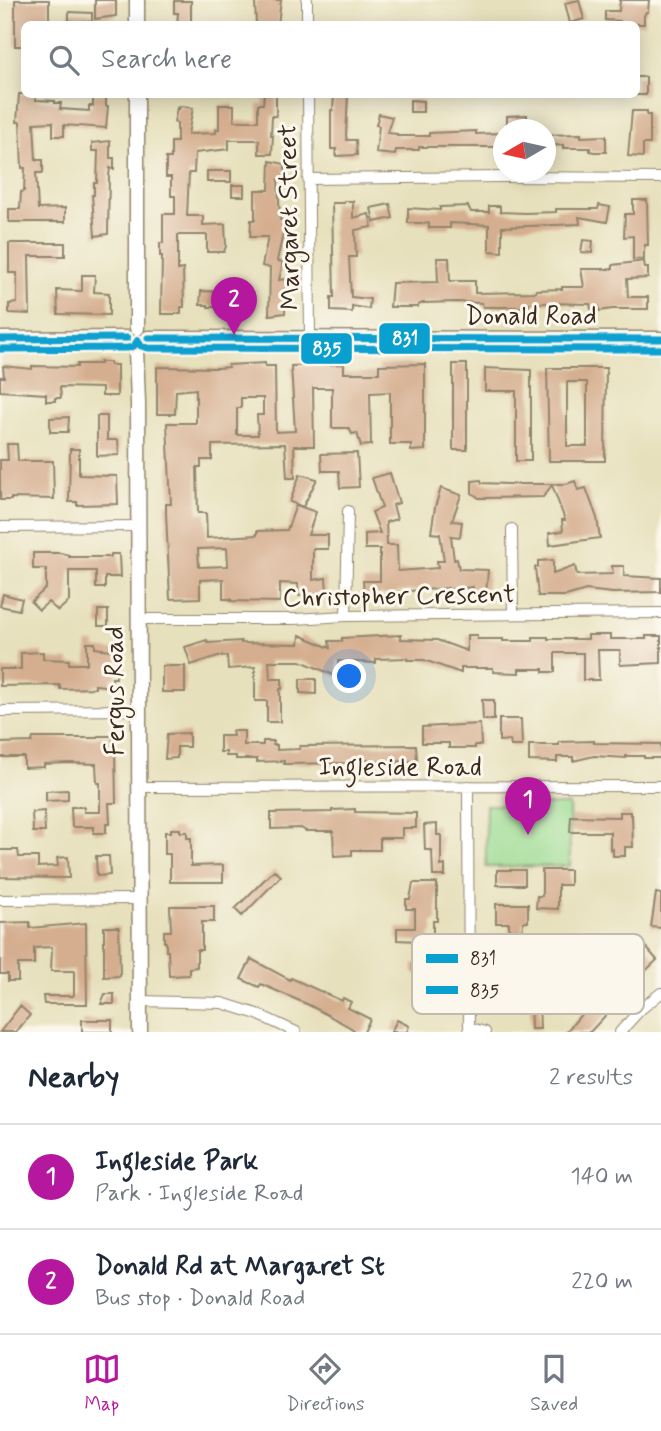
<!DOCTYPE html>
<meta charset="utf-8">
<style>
:root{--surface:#fff;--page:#f6f6f7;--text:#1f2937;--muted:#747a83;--line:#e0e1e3;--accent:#b5179e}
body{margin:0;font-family:Mynerve,sans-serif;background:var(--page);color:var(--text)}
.compass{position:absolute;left:493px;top:119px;width:63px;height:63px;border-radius:50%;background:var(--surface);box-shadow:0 4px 18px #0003;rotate:261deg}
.you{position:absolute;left:350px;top:677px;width:24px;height:24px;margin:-18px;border:5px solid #fff;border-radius:50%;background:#1a73e8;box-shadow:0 0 0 10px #1a73e833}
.badge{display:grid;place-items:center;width:46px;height:46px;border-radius:50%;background:var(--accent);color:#fff;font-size:23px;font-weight:700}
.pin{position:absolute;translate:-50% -58px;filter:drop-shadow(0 2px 4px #0008)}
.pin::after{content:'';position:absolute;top:37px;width:24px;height:21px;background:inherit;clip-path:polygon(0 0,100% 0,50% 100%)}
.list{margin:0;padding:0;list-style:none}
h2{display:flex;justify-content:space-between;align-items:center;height:91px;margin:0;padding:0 28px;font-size:30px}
h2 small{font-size:23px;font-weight:400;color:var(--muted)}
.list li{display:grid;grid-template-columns:46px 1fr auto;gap:21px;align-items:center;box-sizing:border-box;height:105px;padding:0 28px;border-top:2px solid var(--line)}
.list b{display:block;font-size:26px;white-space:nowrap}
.list p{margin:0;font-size:23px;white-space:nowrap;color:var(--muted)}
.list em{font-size:23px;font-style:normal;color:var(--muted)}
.icon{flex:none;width:38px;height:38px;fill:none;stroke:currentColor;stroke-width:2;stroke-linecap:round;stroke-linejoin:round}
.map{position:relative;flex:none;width:661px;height:1032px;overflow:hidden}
.search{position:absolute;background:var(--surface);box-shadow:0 4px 18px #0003;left:21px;right:21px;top:21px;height:77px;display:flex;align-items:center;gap:18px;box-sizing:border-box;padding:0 24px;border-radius:10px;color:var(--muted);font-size:26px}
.sheet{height:301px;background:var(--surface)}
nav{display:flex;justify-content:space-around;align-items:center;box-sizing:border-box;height:98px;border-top:2px solid var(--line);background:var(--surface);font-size:19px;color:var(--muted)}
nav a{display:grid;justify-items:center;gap:4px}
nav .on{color:var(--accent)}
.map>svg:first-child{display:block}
</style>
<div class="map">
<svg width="661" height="1032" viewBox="0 0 661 1032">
<rect width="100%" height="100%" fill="#fbf7ec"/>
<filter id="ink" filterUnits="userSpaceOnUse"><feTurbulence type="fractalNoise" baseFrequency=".0143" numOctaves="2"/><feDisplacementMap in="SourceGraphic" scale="14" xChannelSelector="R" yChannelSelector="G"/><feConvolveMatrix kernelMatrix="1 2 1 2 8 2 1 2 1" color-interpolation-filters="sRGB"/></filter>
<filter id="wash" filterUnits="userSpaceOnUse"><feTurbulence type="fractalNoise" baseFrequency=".00686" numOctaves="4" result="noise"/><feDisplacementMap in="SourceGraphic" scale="28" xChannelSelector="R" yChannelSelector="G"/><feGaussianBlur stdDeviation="1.57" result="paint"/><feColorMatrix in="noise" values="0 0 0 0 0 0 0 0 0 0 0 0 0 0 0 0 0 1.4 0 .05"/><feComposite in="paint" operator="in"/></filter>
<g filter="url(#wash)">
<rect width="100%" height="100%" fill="#e7e0bc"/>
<path fill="#9bdc92" stroke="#6b8358" stroke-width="2" d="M486,805H569L570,866L486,867Z"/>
<g id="blocks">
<path fill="#d5ae8f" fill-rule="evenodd" d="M15,0H49V24H24V46H15Z
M95,0H116V16L95,19Z
M268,0H281L278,24H256L255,2Z
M579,0L584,19L570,23L565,3Z
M620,0H649L648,12H646L644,16V24H620V21L605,20V11H619Z
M174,1H191V24H177L178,13H174Z
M69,12L92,13V22L84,21V24H72V21H69Z
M636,77H646V95H636Z
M19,94H36V100L55,101V103H61L60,109L89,111V106H93V94H106V106H108L106,128L64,125V136H53V122L34,123L36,160H43V173H36L38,209L65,208V222H9V209H20L21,192L24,191L25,168H22L20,122H17Z
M264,94H276V116H272L271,135H273L272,154H259V140H229V149L195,153L194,173H189L187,216H203V225L225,224L226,246L224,252H207V235H178V270L183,269L184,307H181V314H161L162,256H160V243H163V214H175V196H171V177H166V158H171V142H177V123L174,122L177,108L179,109L180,106L193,108L188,134L216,133V129H219V105H234V121H258V104H263Z
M334,94H348L346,136L347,140H356L357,155L336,156V149H331V110H333Z
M410,100L423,101V112H410Z
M632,111H647V115H650V144H643V157L628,156Z
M379,114L392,117L387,133L397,134V136H429V133L476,131V134L503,133V147H419V150H396L395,155L376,153L379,126L376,125Z
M527,115V130H507V116Z
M581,134V137L606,136V152H594L590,151V148H563V145L545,146V135Z
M110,141V158H114V169L110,168L109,175L108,234L95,236L92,195H94V183H97L98,151H92V143Z
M270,161L285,164V176H283V179L278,180L280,220H283V234L277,261L283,262L279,280L286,279L285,313L269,315L270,268L262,266L268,237H250L251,220H255V190H269Z
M207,171H231V182H207Z
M232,185H244V196H232Z
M633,200H647L648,245H645L644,249V260L633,259V236L624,237L625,214H633Z
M344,201H353V218L369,214L372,227L355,230L356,257H349L351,297L370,299L369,309L352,306V312L331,311V297H334L332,203H344Z
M390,204L393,218L374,222L371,208Z
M599,205L610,207L607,222L579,217L580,224L502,227V252L489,251V225L450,223V228H429V223H408V208L440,210V207L468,206L471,212H489V206H500V212L525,213L556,212V209H598Z
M583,240L593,241L592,253L581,252Z
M9,243H65V256H29L30,314L9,313V304L17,303V273H9Z
M437,258H449L450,281H475V293L536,292V290L562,289V287H584L581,269H613V265L644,261L645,268H648V278L627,279L628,297H648V309H612L599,311V307L591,309L590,304L546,303H529V306L523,307H483L482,303L456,302L423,303L418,305V307H390L392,283L438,282Z
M82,275H95L94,292L109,293V315L58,314L57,290L82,291Z
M201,291L253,293V307H208V305H200Z
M100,362H110L111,365H117V396H102V388L60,387L61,398H55V401H46V394L0,391V377H4L3,366L32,369V366L77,367V364H100Z
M265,363V366H275L276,432L295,431L291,366L344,364V373H379V365L425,364V450L411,451V444H390V392L370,393L371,445L361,446L357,433L352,434L349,428H332V388H313L314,446H294L295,478H287L285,444L212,445V460H201V467H197L198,513H206L207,538L257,535V531L287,530L296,505L316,512L308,535H328V549H313V580L326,578L327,593L318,594V598L308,599L307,595L299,596L298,584L280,583V602L231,601V599H223V579L200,580V598L170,599L166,513V504H171L167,423H196V389L176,391L175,414H157V367L218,368L228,367V365ZM241,398H263V415H257L258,435H237V408H241ZM227,548L228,566L199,567L198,549Z
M453,364H467V450H453Z
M485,368L531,370V461H516V391H485Z
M547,368H606L605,461H549ZM567,382H587V446H567Z
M97,416H107V440H118L119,455L97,456Z
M69,417L68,432H50V418Z
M7,444H17L18,461H53L54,499L11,498V500H0V460H8Z
M70,449H79V475L117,476L118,504L77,505V502H69Z
M357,453L359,487L340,488L339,471H322L321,454Z
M390,473L399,503L393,505L397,519L386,522L387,545H397L398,571L438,568L437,561H444L440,534L431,533L435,507L441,488L461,495L452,521L462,522L460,537L451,536L454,560L457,559L459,569L488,570L486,595H473V587L448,590V588L397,592V595H364L363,581H380V549H365V534L380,533L372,512L382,508L372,478Z
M300,474L317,479L303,507L290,502Z
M481,480L482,483L508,484H566L575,481L578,490L586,488L597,518L600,538L550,545L549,533L563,531L562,520H565L552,485L543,497L479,498L472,493V481Z
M33,553H60L69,555V557H111V554H119L120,577H105V588H96V571H69V601L58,611L48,602L39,610L31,602L46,588V569H33Z
M553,560V574L575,566L577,575L613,574L612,566H624V576L661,578V592L613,593L586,590L566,596H538L535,567H538V561Z
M3,594L22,599L19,610L0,606Z
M98,610H108V626H98Z
M300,635L330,648L329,641H342V638L401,635V639L437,640L467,651V635H477V639H503V641H533V637H548V639H588V635H610V639H646V636H661V663L620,665V650H598L599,680H583V653H555V672H543V669H519V673L493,672V668H461V673L424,660H407V658L376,659V663L338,661V677L301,661H269L270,679H282V689H280V722H267V701H255V667L228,669L227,656H218L191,665L185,647L207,640L208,643L241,641V643L299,644Z
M87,643H95V648L119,651L116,678H112L111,687L95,685V688L60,689V685L0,686V669H21V653L43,652V659L69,660V664H87Z
M162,666H185V692H162Z
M300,679H316V694L300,693Z
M482,700H494V720H483Z
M499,719H521L522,746H511L510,740L499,741Z
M480,724L481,745H475V748H449V743H422V727Z
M232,731H244V745H263V741H273V745H277V750L299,749L300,746L416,745L417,761L369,762V760H349V763L284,764V761L257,762V759H236V756H226V752H220V736H233Z
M189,733V747H177V758L165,759L167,734Z
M98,736H113V748H115L116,803H109L110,824H106V833H94V827H72L71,807H84V812H100V783H97L96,764L70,763L44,764V767L24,768V757H0V743L32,742L33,738H98Z
M594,741V743L661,744V758H644V756H626V758L594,756L573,761V757H557V762L529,761V745H559V742Z
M68,790V800L46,801V791Z
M355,809V812L416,813V828H402V838H380V850H352V855L334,856L333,831H306L301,828L271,829V813L332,812V810Z
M44,811L45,832H33L32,812Z
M620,812H630V815H632L633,847H625V856H613V849L610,850V832H570L571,816L620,817Z
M437,824V835H441V866L445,865V876H433L432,850H425L424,825Z
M171,829H180V832H187V838H191V866L223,865V882H170V854H165V832H171Z
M0,850H18L19,857H38V867L58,866L57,858L68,857L69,878L0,877Z
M96,856H109L110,875L97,876Z
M274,870L281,876L242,916L235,909Z
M497,870H525V885H497Z
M542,870H570V885H558V909L536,908L537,896H542Z
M413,883H437V921H433V934H430V964H437V973H413V964H418V941L397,940V928H415V909H406V899H410Z
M656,893L661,894V928L651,927Z
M496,904H528V922H523L522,942L533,943V954H496V941H509V923H496Z
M170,906H214V922H202V950H197V967L189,968V975L169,976L168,951H166V942H164V931H171Z
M30,922V928L86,923L87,1004H44L43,996H73L74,994V971H51L52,947L34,948V964H18V981H8V974H0V923Z
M104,927H119L120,976L104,977Z
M640,940L657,960L614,1001L616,1004L590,1032H566L584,1011L581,1008L593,996L588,991L601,976L596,971L612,957L616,962Z
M251,959L290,980L291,978L342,1001L343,998L351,1002L348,1008L370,1019L364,1032H353L354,1030L348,1026L309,1005L261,984L259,987L241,979Z
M105,994H114V1004H101Z
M530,1001H539L540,1029H531Z
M20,1006L30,1015L16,1032H0Z
M82,1020H112V1032H82Z
M397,1020L409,1026L407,1032H391Z"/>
</g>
</g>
<g filter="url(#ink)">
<use href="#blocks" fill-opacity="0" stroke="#91856d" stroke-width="2"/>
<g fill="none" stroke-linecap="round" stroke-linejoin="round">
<defs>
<path id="street" d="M307,0V24
M308,94L310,339
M308,179L502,177L661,178
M0,527L138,526
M512,529L513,614
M346,616L348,511
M138,619H295L346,616L661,613
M0,711L138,710
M468,786L469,1032
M139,787L661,786
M0,900L139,899
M140,1001L222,1003L257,1014L296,1032
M471,1028L485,1032
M620,1032L641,1009L661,993"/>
<path id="secondary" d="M137,0V24
M137,328V94
M148,338L661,339
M0,339L127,338
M136,349L138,403L140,1032"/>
</defs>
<use href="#street" stroke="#91856d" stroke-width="12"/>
<use href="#secondary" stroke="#91856d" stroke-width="17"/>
<use href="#street" stroke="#fff" stroke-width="10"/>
<use href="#secondary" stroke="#fff" stroke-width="14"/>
<defs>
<path id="bus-1" d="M148,338L661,339
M0,339L127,338"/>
<path id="bus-2" d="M0,349L128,348L134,346L138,340L141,346L148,348L661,349"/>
</defs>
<use href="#bus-1" stroke="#fbf7ec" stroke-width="12"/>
<use href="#bus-2" stroke="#fbf7ec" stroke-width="12"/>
<use href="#bus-1" stroke="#09a0d0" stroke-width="7"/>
<use href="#bus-2" stroke="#09a0d0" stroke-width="7"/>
</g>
</g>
<g text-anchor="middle" stroke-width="6" stroke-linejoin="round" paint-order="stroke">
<g font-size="26" fill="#3b2a1e" stroke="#fbf7ec">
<text transform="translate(288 217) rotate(-91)" y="9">Margaret Street</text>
<text x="531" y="324">Donald Road</text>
<text transform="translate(399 595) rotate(-1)" y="9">Christopher Crescent</text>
<text transform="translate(114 691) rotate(-90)" y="9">Fergus Road</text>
<text x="400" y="775">Ingleside Road</text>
</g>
</g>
<rect x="412" y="934" width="232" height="80" rx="10" fill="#fbf7ec" stroke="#c1baae" stroke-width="2"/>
<rect x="426" y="954" width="32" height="9" fill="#09a0d0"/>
<rect x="426" y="986" width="32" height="8" fill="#09a0d0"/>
<g font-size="19" fill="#3b2a1e">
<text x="470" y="965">831</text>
<text x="470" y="997">835</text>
</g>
<g stroke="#fbf7ec" stroke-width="2.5">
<rect x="378" y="322" width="53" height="33" rx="7" fill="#09a0d0"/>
<rect x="300" y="332" width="53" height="33" rx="7" fill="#09a0d0"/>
</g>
<g font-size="19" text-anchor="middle" font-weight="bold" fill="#fff">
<text x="405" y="345">831</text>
<text x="327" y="355">835</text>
</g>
</svg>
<svg class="compass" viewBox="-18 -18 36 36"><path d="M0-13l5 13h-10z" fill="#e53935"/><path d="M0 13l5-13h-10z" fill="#747a83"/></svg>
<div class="you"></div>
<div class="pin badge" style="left:528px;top:835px">1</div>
<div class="pin badge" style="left:234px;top:335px">2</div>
<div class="search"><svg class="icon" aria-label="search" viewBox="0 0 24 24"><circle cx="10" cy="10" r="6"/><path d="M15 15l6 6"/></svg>Search here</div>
</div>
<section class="sheet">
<h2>Nearby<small>2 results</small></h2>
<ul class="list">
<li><span class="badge">1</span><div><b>Ingleside Park</b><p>Park · Ingleside Road</p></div><em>140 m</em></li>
<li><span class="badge">2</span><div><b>Donald Rd at Margaret St</b><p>Bus stop · Donald Road</p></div><em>220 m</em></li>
</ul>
</section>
<nav>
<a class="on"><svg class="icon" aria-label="map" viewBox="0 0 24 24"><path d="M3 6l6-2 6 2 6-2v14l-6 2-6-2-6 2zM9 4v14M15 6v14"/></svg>Map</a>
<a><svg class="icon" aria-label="directions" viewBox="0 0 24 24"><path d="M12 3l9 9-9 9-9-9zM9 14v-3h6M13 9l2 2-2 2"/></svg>Directions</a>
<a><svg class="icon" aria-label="saved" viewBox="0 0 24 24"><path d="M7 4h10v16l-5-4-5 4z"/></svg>Saved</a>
</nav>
